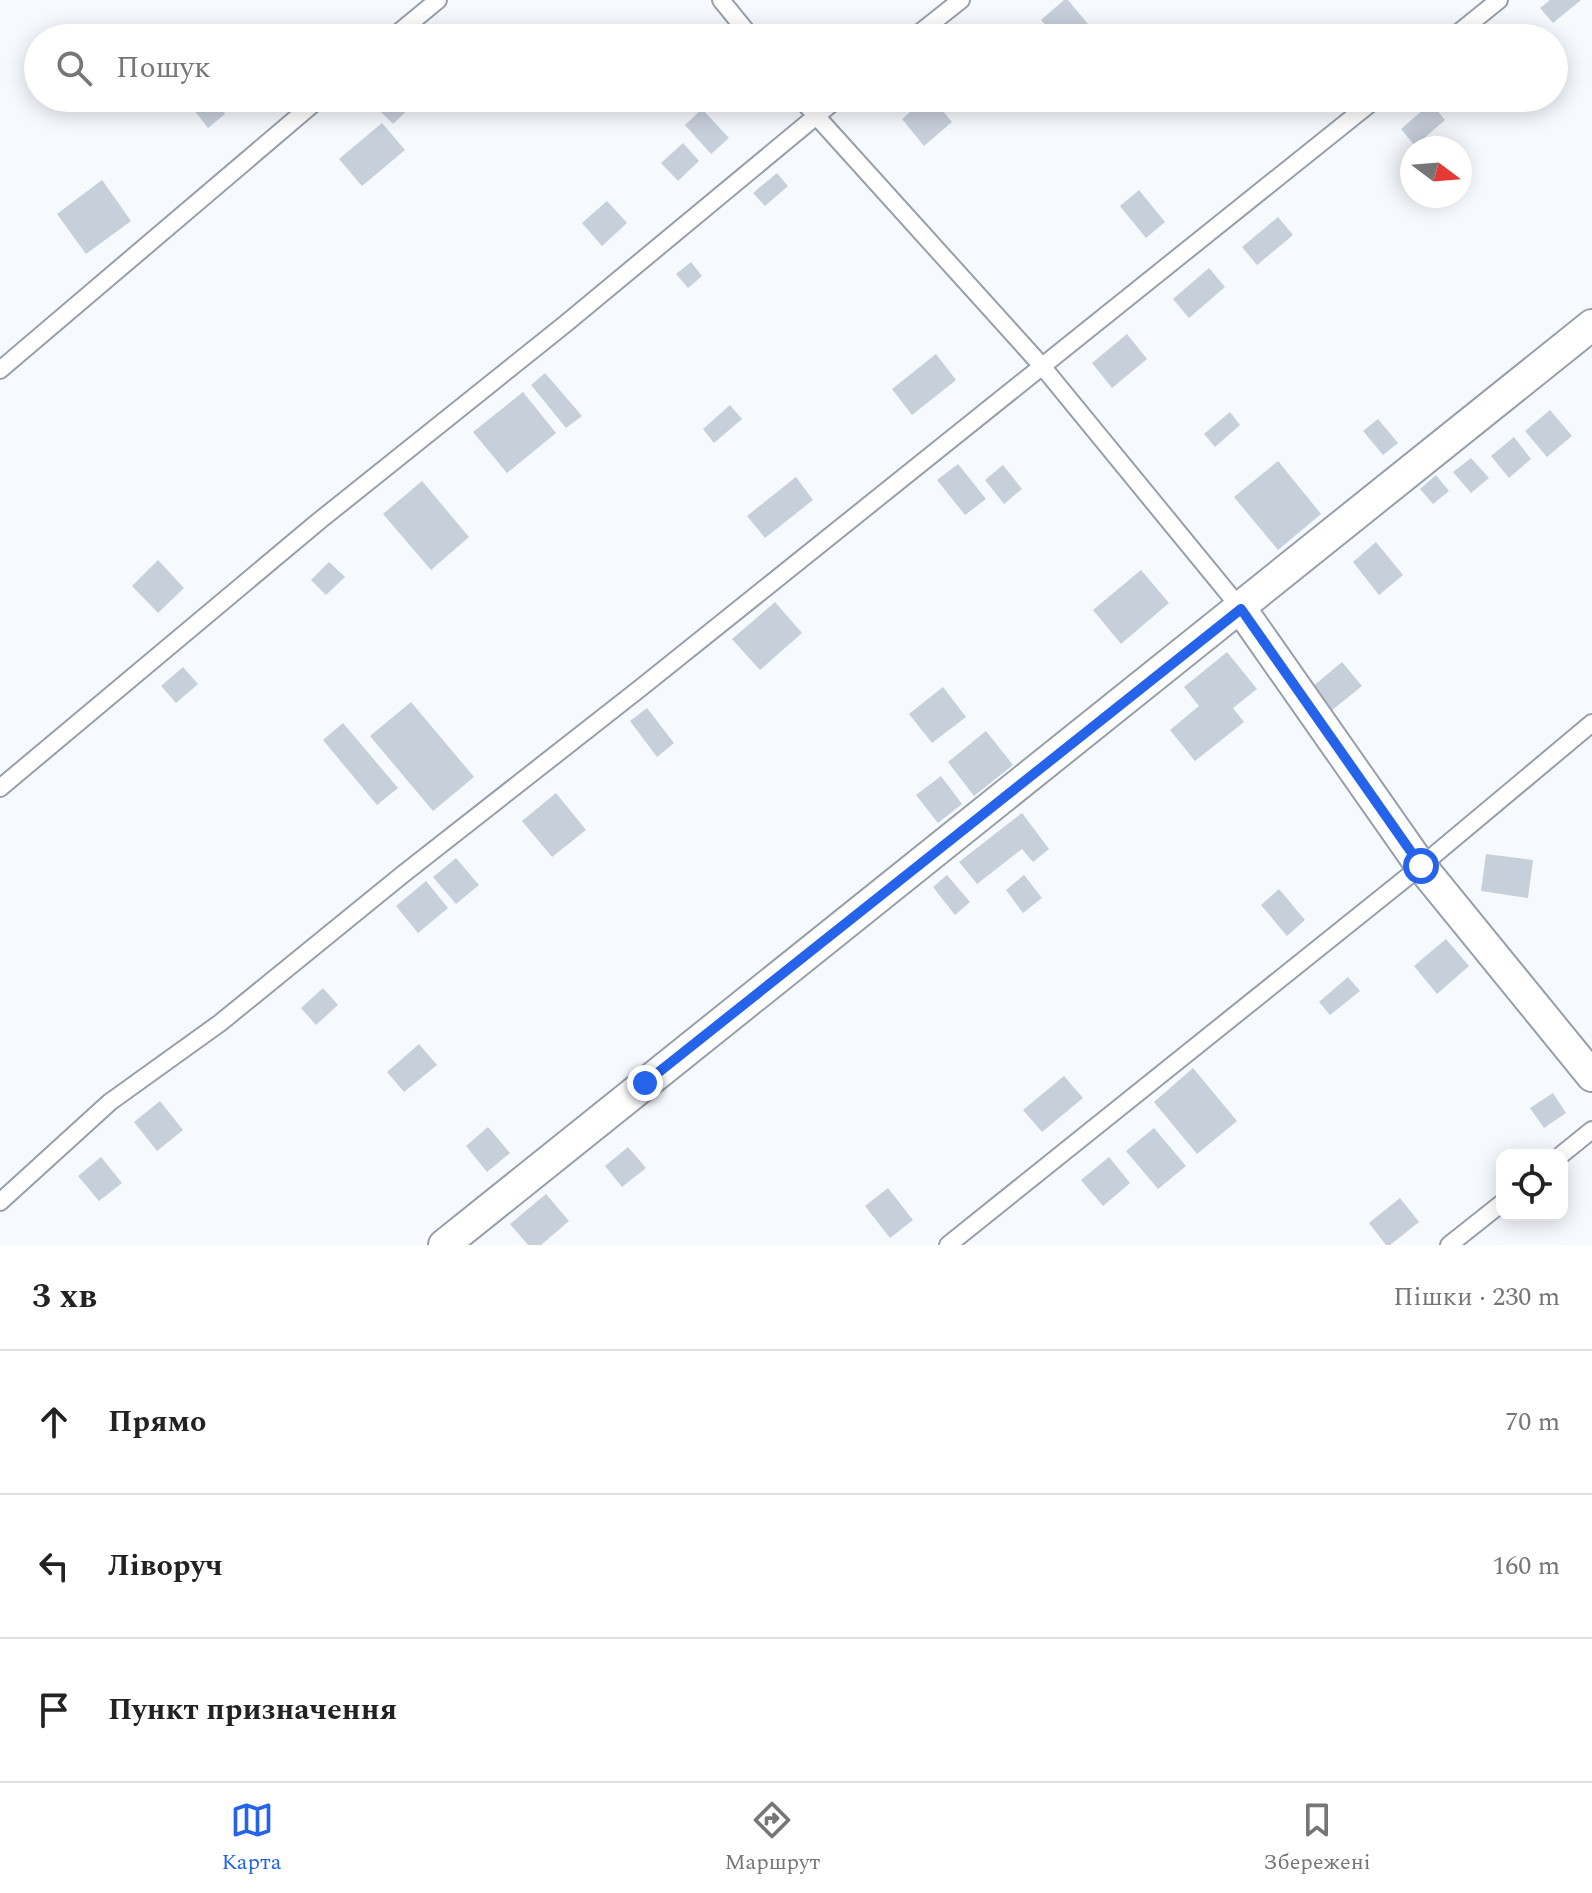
<!DOCTYPE html>
<html lang="uk">
<meta charset="utf-8">
<style>
:root{--surface:#fff;--page:#f2f2f2;--text:#222;--muted:#767676;--line:#e0e0e0;--accent:#2563eb}
body{margin:0;font-family:Spectral,serif;background:var(--page);color:var(--text)}
.controls{position:absolute;right:24px;bottom:24px;display:grid;overflow:hidden;border-radius:16px;box-shadow:0 4px 20px #0003}
.controls button{width:72px;height:72px;display:grid;place-items:center;padding:0;border:0;border-bottom:2px solid var(--line);background:var(--surface);color:var(--text);font:40px sans-serif}
.compass{position:absolute;left:1400px;top:136px;width:72px;height:72px;border-radius:50%;background:var(--surface);box-shadow:0 4px 20px #0003;rotate:106deg}
.stop{position:absolute;width:24px;height:24px;margin:-18px;border:6px solid #2563eb;border-radius:50%;background:#fff}
.stop.end{background:#2563eb;border-color:#fff;box-shadow:0 2px 8px #0008}
.list{margin:0;padding:0;list-style:none}
h2{display:flex;justify-content:space-between;align-items:center;height:104px;margin:0;padding:0 32px;font-size:34px}
h2 small{font-size:26px;font-weight:400;color:var(--muted)}
.list li{display:grid;grid-template-columns:52px 1fr auto;gap:24px;align-items:center;box-sizing:border-box;height:144px;padding:0 32px;border-top:2px solid var(--line)}
.list b{display:block;font-size:30px;white-space:nowrap}
.list em{font-size:26px;font-style:normal;color:var(--muted)}
.icon{flex:none;width:44px;height:44px;fill:none;stroke:currentColor;stroke-width:2;stroke-linecap:round;stroke-linejoin:round}
.map{position:relative;flex:none;width:1592px;height:1245px;overflow:hidden}
.search{position:absolute;background:var(--surface);box-shadow:0 4px 20px #0003;left:24px;right:24px;top:24px;height:88px;display:flex;align-items:center;gap:20px;box-sizing:border-box;padding:0 28px;border-radius:44px;color:var(--muted);font-size:30px}
.sheet{height:536px;background:var(--surface)}
nav{display:flex;justify-content:space-around;align-items:center;box-sizing:border-box;height:112px;border-top:2px solid var(--line);background:var(--surface);font-size:22px;color:var(--muted)}
nav a{display:grid;justify-items:center;gap:4px}
nav .on{color:var(--accent)}
.map>svg:first-child{display:block}
</style>
<div class="map">
<svg width="1592" height="1245" viewBox="0 0 1592 1245">
<rect width="100%" height="100%" fill="#f6f9fe"/>
<path fill="#c7cfdb" d="M1064,0H1068L1088,24L1071,38H1056L1041,20Z
M1550,0H1581L1553,23L1540,8Z
M190,98H213L225,114L208,128L187,101Z
M382,98H405L412,106L393,124L374,105Z
M926,98H932L952,122L924,146L902,119Z
M1431,103L1445,120L1415,146L1401,129Z
M702,109L729,138L711,154L685,125Z
M382,123L405,150L362,186L339,159Z
M683,143L699,161L678,181L661,163Z
M777,173L788,186L765,206L753,193Z
M102,180L131,221L86,254L57,214Z
M1139,190L1165,222L1146,238L1120,206Z
M607,201L627,223L602,246L582,223Z
M1278,217L1293,235L1257,265L1242,247Z
M691,262L702,276L688,288L676,274Z
M1209,268L1225,287L1189,318L1173,299Z
M1127,334L1147,359L1112,388L1092,363Z
M936,354L956,380L912,415L892,389Z
M545,373L582,416L566,428L531,385Z
M523,392L556,433L507,473L473,432Z
M730,405L742,419L714,443L703,429Z
M1550,410L1572,436L1547,457L1525,431Z
M1230,412L1240,425L1215,447L1204,434Z
M1378,419L1398,443L1383,455L1363,431Z
M1514,437L1531,459L1509,478L1491,456Z
M1471,458L1489,478L1471,493L1453,472Z
M1278,461L1321,514L1278,550L1234,497Z
M958,464L986,499L965,515L937,480Z
M1003,465L1022,489L1004,504L985,480Z
M1436,475L1449,491L1433,504L1420,489Z
M796,477L813,500L765,538L747,516Z
M422,481L469,537L431,570L383,514Z
M1376,542L1403,575L1379,595L1353,562Z
M158,560L184,588L158,613L132,586Z
M329,562L345,577L326,595L311,580Z
M1141,570L1169,603L1121,644L1093,610Z
M775,602L802,633L760,670L732,639Z
M1227,652L1257,689L1233,708L1244,722L1195,761L1170,730L1199,706L1184,687Z
M1342,662L1362,686L1331,711L1311,688Z
M183,667L198,684L176,703L161,686Z
M943,687L966,717L932,743L909,714Z
M411,702L474,777L433,811L370,736Z
M647,708L674,743L657,757L630,721Z
M343,723L398,788L377,805L323,740Z
M986,731L1013,765L974,796L948,762Z
M941,776L962,804L938,823L916,795Z
M556,793L586,830L552,857L522,821Z
M1022,813L1049,849L1033,862L1022,849L977,884L959,862Z
M1486,854L1533,860L1528,898L1481,891Z
M456,858L479,885L456,904L433,877Z
M947,875L970,902L955,915L933,887Z
M1024,875L1042,898L1023,913L1006,890Z
M426,881L448,908L418,933L396,906Z
M1279,889L1305,920L1287,936L1261,905Z
M1446,939L1469,966L1437,994L1414,966Z
M1348,977L1360,991L1330,1015L1319,1002Z
M323,988L338,1005L316,1025L301,1008Z
M419,1044L437,1065L404,1092L387,1072Z
M1193,1068L1237,1121L1197,1154L1154,1102Z
M1064,1076L1083,1098L1042,1132L1023,1110Z
M1553,1093L1566,1113L1544,1128L1530,1108Z
M160,1101L183,1130L157,1151L134,1122Z
M488,1127L510,1153L487,1172L466,1146Z
M1154,1128L1186,1166L1158,1189L1126,1151Z
M628,1147L646,1168L622,1187L605,1166Z
M101,1157L122,1183L99,1201L78,1176Z
M1109,1157L1130,1183L1103,1206L1081,1180Z
M888,1188L913,1220L890,1238L865,1206Z
M546,1194L569,1221L541,1245H528L510,1224Z
M1400,1198L1419,1222L1390,1245H1386L1369,1223Z"/>
<g fill="none" stroke-linecap="round" stroke-linejoin="round">
<defs>
<path id="service" d="M721,0L752,38
M392,38L438,0
M913,38L961,0
M1452,38L1499,0
M800,98L1042,366L1241,609
M0,370L320,98
M0,788L319,521L564,325L838,98
M1561,1155L1592,1130
M0,1202L110,1102L220,1023L402,875L643,686L1377,98
M948,1245L1421,866L1592,723
M1449,1245L1502,1203"/>
<path id="minor" d="M1241,609L1421,866L1592,1076
M444,1245L1592,325"/>
</defs>
<use href="#service" stroke="#979faa" stroke-width="20"/>
<use href="#minor" stroke="#979faa" stroke-width="34"/>
<use href="#service" stroke="#fff" stroke-width="16"/>
<use href="#minor" stroke="#fff" stroke-width="30"/>
</g>
<g fill="none" stroke-linecap="round" stroke-linejoin="round">
<path stroke="#2563eb" stroke-width="10" d="M645,1083L1241,609L1421,866"/>
</g>
</svg>
<div class="controls">
<button><svg class="icon" aria-label="locate" viewBox="0 0 24 24"><circle cx="12" cy="12" r="6"/><path d="M12 2v4M12 18v4M2 12h4M18 12h4"/></svg></button>
</div>
<svg class="compass" viewBox="-18 -18 36 36"><path d="M0-13l5 13h-10z" fill="#e53935"/><path d="M0 13l5-13h-10z" fill="#767676"/></svg>
<div class="stop" style="left:1421px;top:866px"></div>
<div class="stop end" style="left:645px;top:1083px"></div>
<div class="search"><svg class="icon" aria-label="search" viewBox="0 0 24 24"><circle cx="10" cy="10" r="6"/><path d="M15 15l6 6"/></svg>Пошук</div>
</div>
<section class="sheet">
<h2>3 хв<small>Пішки · 230 m</small></h2>
<ul class="list">
<li><svg class="icon" aria-label="ahead" viewBox="0 0 24 24"><path d="M12 20V5M6 11l6-6 6 6"/></svg><div><b>Прямо</b></div><em>70 m</em></li>
<li><svg class="icon" aria-label="left" viewBox="0 0 24 24"><path d="M17 20v-9H6M10 6l-5 5 5 5"/></svg><div><b>Ліворуч</b></div><em>160 m</em></li>
<li><svg class="icon" aria-label="arrive" viewBox="0 0 24 24"><path d="M6 21V4h12l-3 4 3 4H6"/></svg><div><b>Пункт призначення</b></div></li>
</ul>
</section>
<nav>
<a class="on"><svg class="icon" aria-label="map" viewBox="0 0 24 24"><path d="M3 6l6-2 6 2 6-2v14l-6 2-6-2-6 2zM9 4v14M15 6v14"/></svg>Карта</a>
<a><svg class="icon" aria-label="directions" viewBox="0 0 24 24"><path d="M12 3l9 9-9 9-9-9zM9 14v-3h6M13 9l2 2-2 2"/></svg>Маршрут</a>
<a><svg class="icon" aria-label="saved" viewBox="0 0 24 24"><path d="M7 4h10v16l-5-4-5 4z"/></svg>Збережені</a>
</nav>
